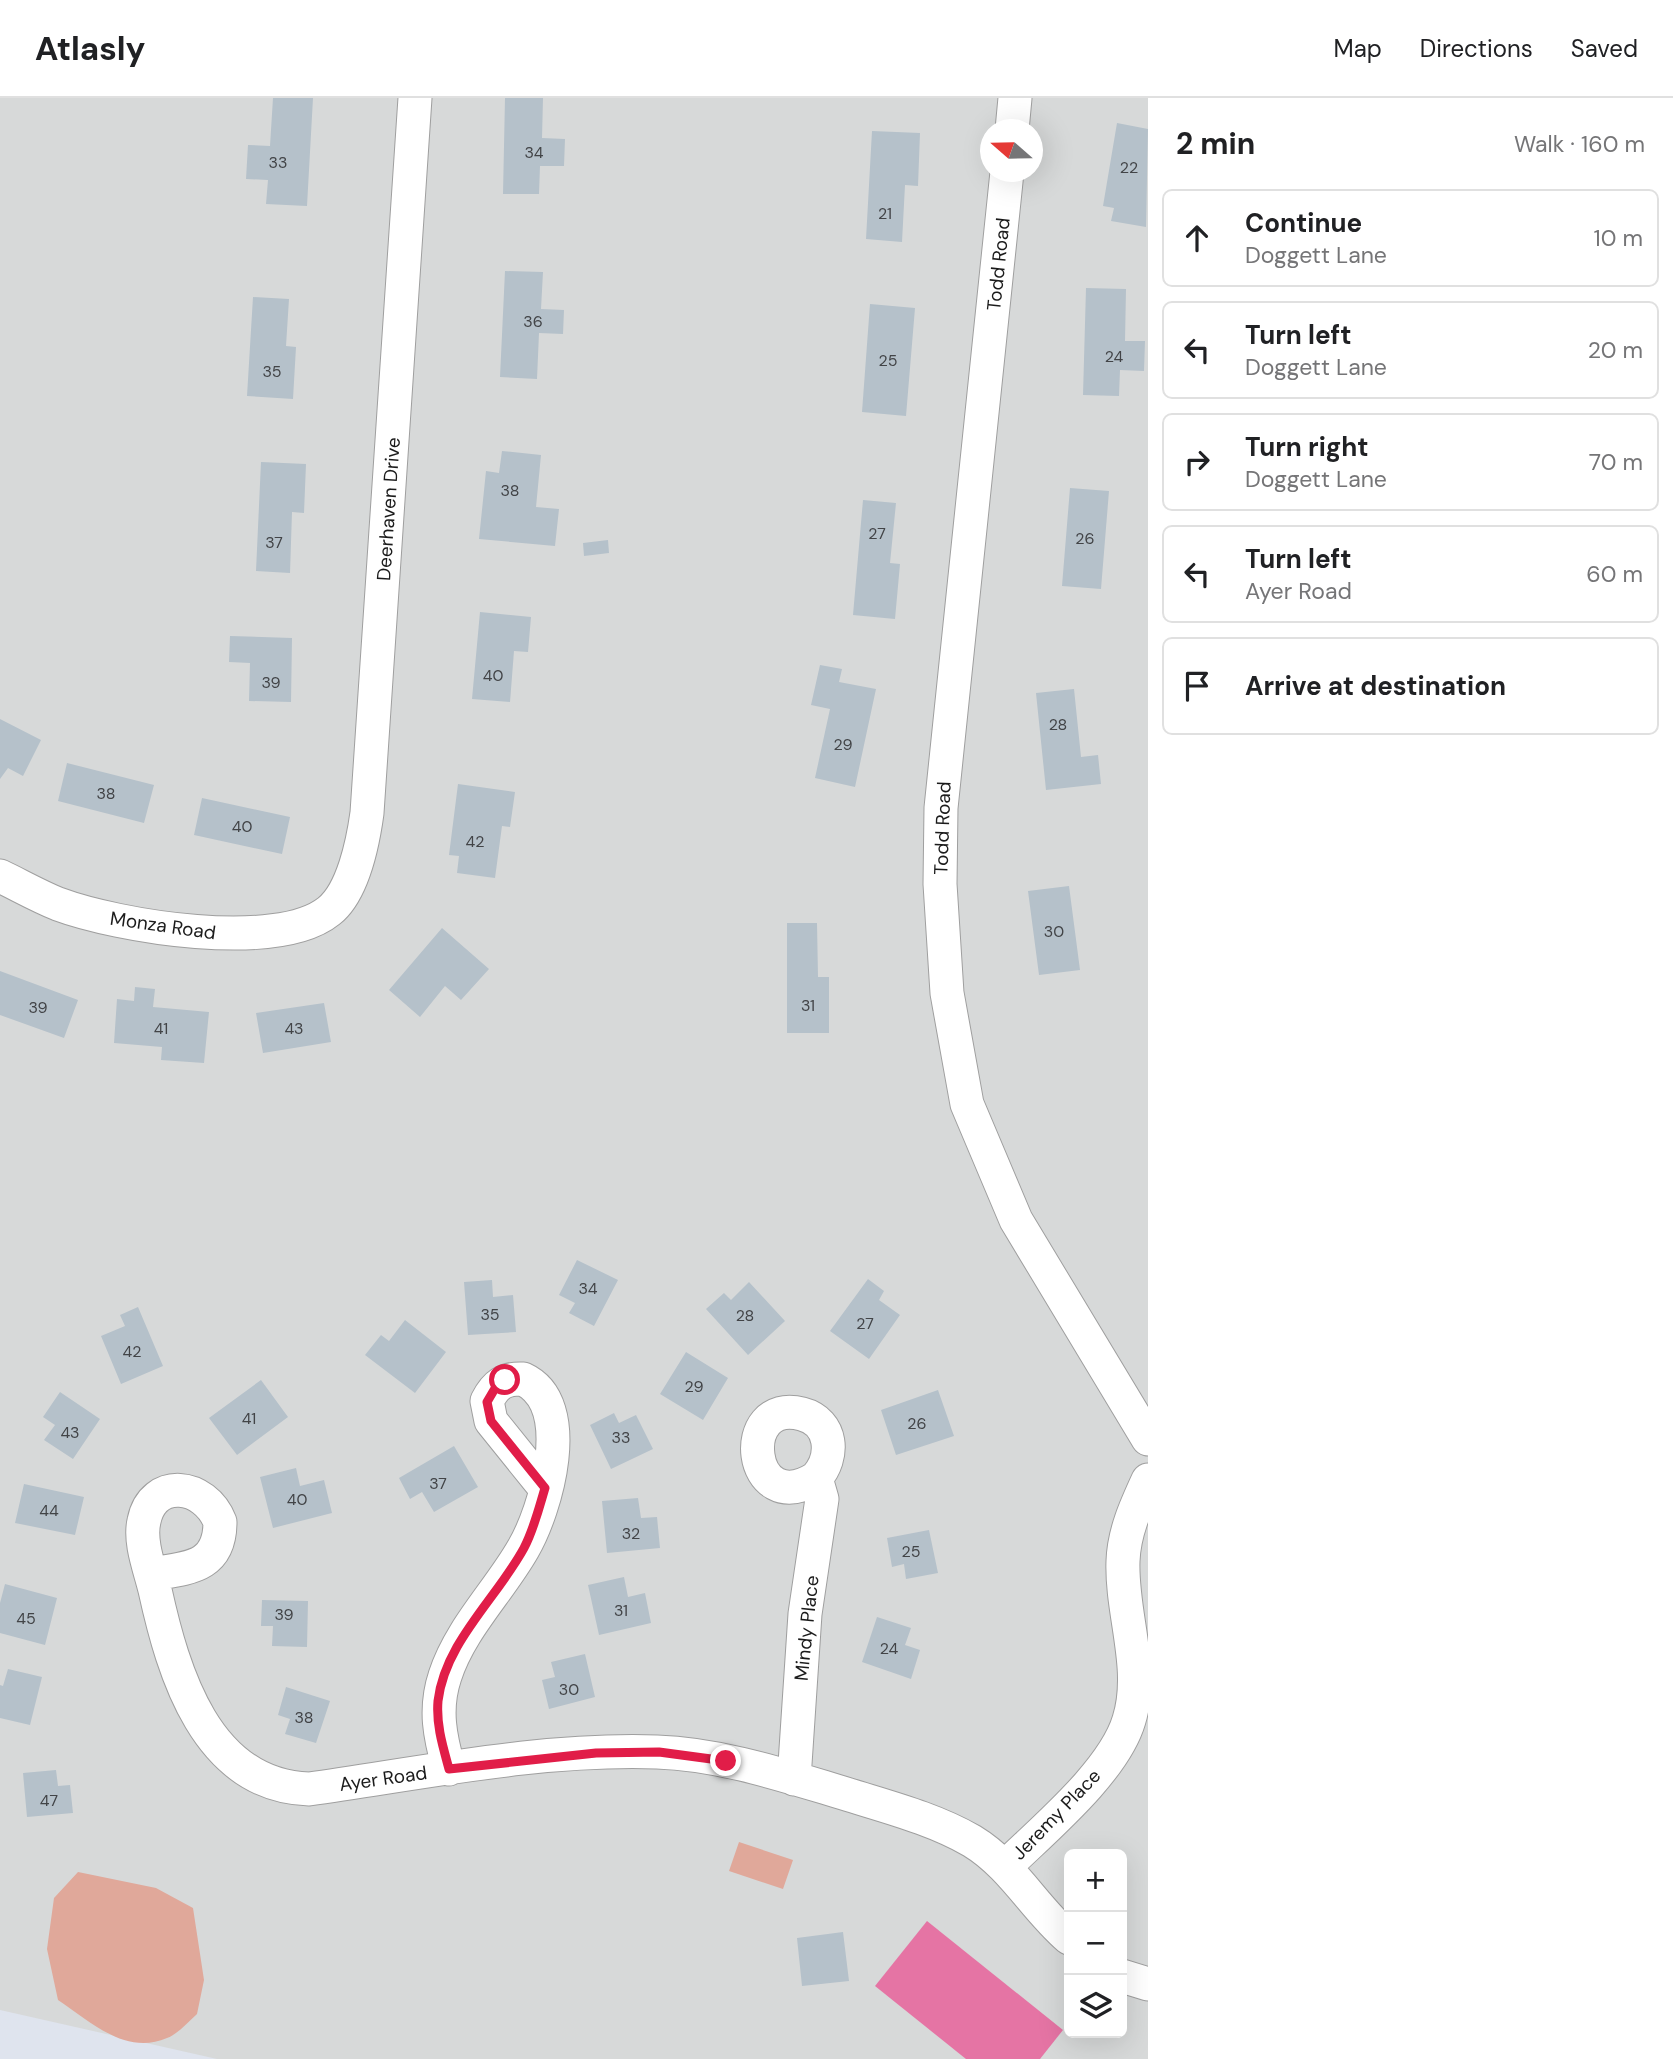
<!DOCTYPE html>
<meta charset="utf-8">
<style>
:root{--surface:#fff;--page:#f6f6f6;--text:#202124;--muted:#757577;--line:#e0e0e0}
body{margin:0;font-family:"DM Sans",sans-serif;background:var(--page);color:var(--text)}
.controls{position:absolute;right:21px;bottom:21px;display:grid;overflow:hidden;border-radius:10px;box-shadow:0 7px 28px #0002}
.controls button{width:63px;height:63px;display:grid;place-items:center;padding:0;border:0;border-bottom:2px solid var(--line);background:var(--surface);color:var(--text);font:35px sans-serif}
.compass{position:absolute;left:980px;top:21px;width:63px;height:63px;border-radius:50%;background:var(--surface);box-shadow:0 7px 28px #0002;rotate:290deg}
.stop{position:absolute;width:21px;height:21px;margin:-16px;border:5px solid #e11d48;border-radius:50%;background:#fff}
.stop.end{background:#e11d48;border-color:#fff;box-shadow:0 2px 7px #0008}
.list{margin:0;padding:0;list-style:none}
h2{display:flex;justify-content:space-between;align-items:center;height:91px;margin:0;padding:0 28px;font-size:30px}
h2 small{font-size:23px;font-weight:400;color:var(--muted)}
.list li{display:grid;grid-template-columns:46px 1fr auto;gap:21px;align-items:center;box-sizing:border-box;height:98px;margin:0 14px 14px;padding:0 14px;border:2px solid var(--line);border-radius:10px}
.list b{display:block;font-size:26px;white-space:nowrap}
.list p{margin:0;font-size:23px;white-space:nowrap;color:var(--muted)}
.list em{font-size:23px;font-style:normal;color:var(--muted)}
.icon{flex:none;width:38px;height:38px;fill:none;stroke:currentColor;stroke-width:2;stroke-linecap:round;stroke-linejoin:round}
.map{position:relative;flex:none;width:1148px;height:1961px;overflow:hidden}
header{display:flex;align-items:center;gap:42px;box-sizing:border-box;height:98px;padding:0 35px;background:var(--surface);border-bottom:2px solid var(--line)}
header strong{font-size:33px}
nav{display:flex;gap:38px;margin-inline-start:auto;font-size:24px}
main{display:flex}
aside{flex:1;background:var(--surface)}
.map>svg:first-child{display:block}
</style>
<header>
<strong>Atlasly</strong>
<nav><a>Map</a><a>Directions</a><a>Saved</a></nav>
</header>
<main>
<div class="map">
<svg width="1148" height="1961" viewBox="0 0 1148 1961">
<rect width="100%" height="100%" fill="#dfe4ee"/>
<path fill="#d7d9d9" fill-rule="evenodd" d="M0,0H1148V1961H217L0,1912ZM990,32H1032V74H990ZM1069,1756H1122V1935H1069Z"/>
<path fill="#e574a4" d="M927,1823L1063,1932L1040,1961H966L875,1888Z"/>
<path fill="#e0a89a" d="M739,1744L793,1762L783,1791L729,1773Z
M78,1774L156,1790L193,1810L204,1882L197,1916C188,1924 178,1936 167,1940C126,1958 91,1924 58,1902L47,1851L54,1800Z"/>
<path fill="#b5c1ca" d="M273,0H313L307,108L266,106L268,82L246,81L248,47L270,48Z
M505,0H543L542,40L565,41L564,68H540L539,96H503Z
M1117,25L1148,31L1146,129L1111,123L1114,110L1103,108Z
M872,33L920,35L918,88L905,87L902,144L866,141Z
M505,173L543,174L541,211L564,212L563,236L539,235L537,281L500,279Z
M1086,190L1126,191L1125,243H1145L1144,273L1120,272L1119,298L1083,297Z
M253,199L289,201L286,248L296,249L293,301L247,298Z
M870,206L915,210L906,318L862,314Z
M502,353L541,357L536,409L559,411L555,448L479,441L486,373L499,375Z
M261,364L306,366L304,415L292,414L290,475L256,473Z
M1070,390L1109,393L1101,491L1062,488Z
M863,402L896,405L890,465L900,466L895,521L853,517Z
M608,442L609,455L584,458L583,445Z
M480,514L531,519L528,554L514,553L510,604L472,601Z
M230,538L292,540L291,604L249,603L250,565L229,564Z
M820,567L842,571L839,584L876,591L855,689L815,680L830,611L811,607Z
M1074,591L1081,659L1098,657L1101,686L1046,692L1036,595Z
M0,621L41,642L23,678L8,670L0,681Z
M67,665L154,687L144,725L58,703Z
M458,686L515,694L510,729L502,728L495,780L457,775L459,758L449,757Z
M202,700L290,719L282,756L194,737Z
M1069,788L1080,872L1039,877L1028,793Z
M787,825H817L818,879H829V935H787Z
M442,830L489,871L461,902L445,888L420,919L389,892Z
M0,873L78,902L64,940L0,917Z
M135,889L155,891L153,909L209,914L204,965L161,962L162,949L114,945L117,901L134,903Z
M324,905L331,944L263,955L256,915Z
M577,1162L618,1182L594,1228L569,1215L575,1205L559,1197Z
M868,1181L884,1193L879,1202L900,1217L869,1261L830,1233Z
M492,1182L493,1199L513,1197L516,1234L468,1237L464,1184Z
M749,1184L785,1223L748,1257L706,1211L724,1195L731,1202Z
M138,1209L163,1268L121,1286L101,1238L125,1228L120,1217Z
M405,1222L446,1254L415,1295L365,1257L381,1237L389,1243Z
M686,1254L728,1280L703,1322L660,1296Z
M261,1282L288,1319L237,1357L209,1320Z
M938,1292L954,1338L896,1357L881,1312Z
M60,1294L100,1321L73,1361L44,1342L55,1327L43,1319Z
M614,1315L619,1325L636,1317L653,1351L611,1371L590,1327Z
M454,1348L478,1389L434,1414L422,1394L410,1401L399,1380Z
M296,1370L300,1388L324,1382L332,1415L273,1430L260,1379Z
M24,1386L84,1399L75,1437L15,1425Z
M638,1400L641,1420L657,1419L660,1450L607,1455L602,1403Z
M929,1432L938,1475L906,1481L904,1466L892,1469L887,1440Z
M624,1479L628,1499L645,1495L651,1525L599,1537L588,1487Z
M5,1486L57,1500L45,1547L0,1535V1505Z
M262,1502L308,1503L307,1549L272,1548L273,1528H261Z
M877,1519L911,1530L905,1547L920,1552L911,1581L862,1564Z
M585,1556L595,1599L549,1611L542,1582L555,1579L551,1564Z
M8,1571L42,1579L30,1627L0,1620V1587L3,1588Z
M286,1589L330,1603L316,1645L285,1636L290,1621L278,1617Z
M56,1672L58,1688L70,1687L73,1715L27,1719L23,1675Z
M843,1834L849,1883L802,1888L797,1840Z"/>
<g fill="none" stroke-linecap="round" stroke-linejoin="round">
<defs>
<path id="minor" d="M1012,32L1015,0
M1007,74L941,710L940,786L947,895L967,1006L1016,1122L1148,1341
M0,778C19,787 38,798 58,806C117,828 277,855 329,813C353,794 363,744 367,715L415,0
M151,1476C188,1470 220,1470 220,1424C205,1385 153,1379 144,1423C139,1444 150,1471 155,1492C173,1574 206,1688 309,1691C423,1675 541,1650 657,1654C720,1656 783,1677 843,1695C887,1709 932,1720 972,1743C1013,1768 1034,1810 1069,1840
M449,1671C440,1639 434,1611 445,1578C460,1531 499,1493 523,1451C546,1412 577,1306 523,1281C504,1280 495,1287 487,1303L491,1323L545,1390
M794,1681L805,1516L822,1401L816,1380C835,1359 833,1324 802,1316C735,1298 747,1423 816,1380
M1006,1768C1044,1731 1114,1673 1129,1622C1145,1570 1121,1516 1123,1463C1124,1434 1136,1408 1148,1382
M1122,1878L1148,1886"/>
</defs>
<use href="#minor" stroke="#9f9f9f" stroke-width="35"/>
<use href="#minor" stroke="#fff" stroke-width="33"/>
</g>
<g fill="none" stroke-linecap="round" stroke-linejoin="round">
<path stroke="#e11d48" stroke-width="9" d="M505,1282L497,1287L487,1304L491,1323L545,1390C539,1410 534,1431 524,1450C497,1500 445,1544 438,1603C436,1627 443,1649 449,1671L596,1655L659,1654L726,1663"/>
</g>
<g text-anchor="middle" stroke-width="7" stroke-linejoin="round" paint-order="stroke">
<g font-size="16" fill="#424447">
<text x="534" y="60">34</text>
<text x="278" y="70">33</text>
<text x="1129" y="75">22</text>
<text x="885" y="121">21</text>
<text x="533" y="229">36</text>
<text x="1114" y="264">24</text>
<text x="888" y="268">25</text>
<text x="272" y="279">35</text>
<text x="510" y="398">38</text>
<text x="877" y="441">27</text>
<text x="1085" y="446">26</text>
<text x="274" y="450">37</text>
<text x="493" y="583">40</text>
<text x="271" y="590">39</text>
<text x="1058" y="632">28</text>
<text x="843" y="652">29</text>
<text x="106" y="701">38</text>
<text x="242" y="734">40</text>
<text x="475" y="749">42</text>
<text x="1054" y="839">30</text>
<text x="808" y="913">31</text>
<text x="38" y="915">39</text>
<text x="161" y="936">41</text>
<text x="294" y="936">43</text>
<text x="588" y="1196">34</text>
<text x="490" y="1222">35</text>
<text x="745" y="1223">28</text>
<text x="865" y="1231">27</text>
<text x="132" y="1259">42</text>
<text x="694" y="1294">29</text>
<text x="249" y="1326">41</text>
<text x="917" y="1331">26</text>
<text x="70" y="1340">43</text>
<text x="621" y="1345">33</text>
<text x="438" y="1391">37</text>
<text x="297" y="1407">40</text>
<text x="49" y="1418">44</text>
<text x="631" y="1441">32</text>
<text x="911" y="1459">25</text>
<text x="621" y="1518">31</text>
<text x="284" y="1522">39</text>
<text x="26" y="1526">45</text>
<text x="889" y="1556">24</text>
<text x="569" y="1597">30</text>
<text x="304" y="1625">38</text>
<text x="49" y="1708">47</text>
</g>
<g font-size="19" fill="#1b1b1b" stroke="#fff">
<text transform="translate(998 166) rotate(-84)" y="7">Todd Road</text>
<text transform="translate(388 411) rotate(-86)" y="7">Deerhaven Drive</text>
<text transform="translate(942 730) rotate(-88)" y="7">Todd Road</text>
<text transform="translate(163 827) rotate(8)" y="7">Monza Road</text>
<text transform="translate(806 1530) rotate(-84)" y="7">Mindy Place</text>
<text transform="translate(383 1680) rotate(-8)" y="7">Ayer Road</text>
<text transform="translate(1056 1716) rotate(-46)" y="7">Jeremy Place</text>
</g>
</g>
</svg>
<div class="controls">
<button>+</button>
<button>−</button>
<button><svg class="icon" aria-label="layers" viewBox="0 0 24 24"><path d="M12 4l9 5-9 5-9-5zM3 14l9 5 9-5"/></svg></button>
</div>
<svg class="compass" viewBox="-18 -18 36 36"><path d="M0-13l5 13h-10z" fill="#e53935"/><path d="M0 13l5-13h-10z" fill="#757577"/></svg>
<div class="stop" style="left:505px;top:1282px"></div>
<div class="stop end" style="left:726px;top:1663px"></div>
</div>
<aside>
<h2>2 min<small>Walk · 160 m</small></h2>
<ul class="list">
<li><svg class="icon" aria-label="ahead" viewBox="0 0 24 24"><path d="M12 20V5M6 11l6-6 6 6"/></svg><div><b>Continue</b><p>Doggett Lane</p></div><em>10 m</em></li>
<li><svg class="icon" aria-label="left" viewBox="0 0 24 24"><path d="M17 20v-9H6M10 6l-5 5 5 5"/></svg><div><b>Turn left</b><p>Doggett Lane</p></div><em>20 m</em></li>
<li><svg class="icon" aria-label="right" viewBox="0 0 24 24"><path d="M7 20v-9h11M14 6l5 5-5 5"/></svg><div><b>Turn right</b><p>Doggett Lane</p></div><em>70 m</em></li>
<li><svg class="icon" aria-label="left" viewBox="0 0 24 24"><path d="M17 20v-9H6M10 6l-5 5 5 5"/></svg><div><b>Turn left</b><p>Ayer Road</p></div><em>60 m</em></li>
<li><svg class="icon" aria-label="arrive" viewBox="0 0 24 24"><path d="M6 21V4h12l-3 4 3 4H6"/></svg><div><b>Arrive at destination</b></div></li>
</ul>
</aside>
</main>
